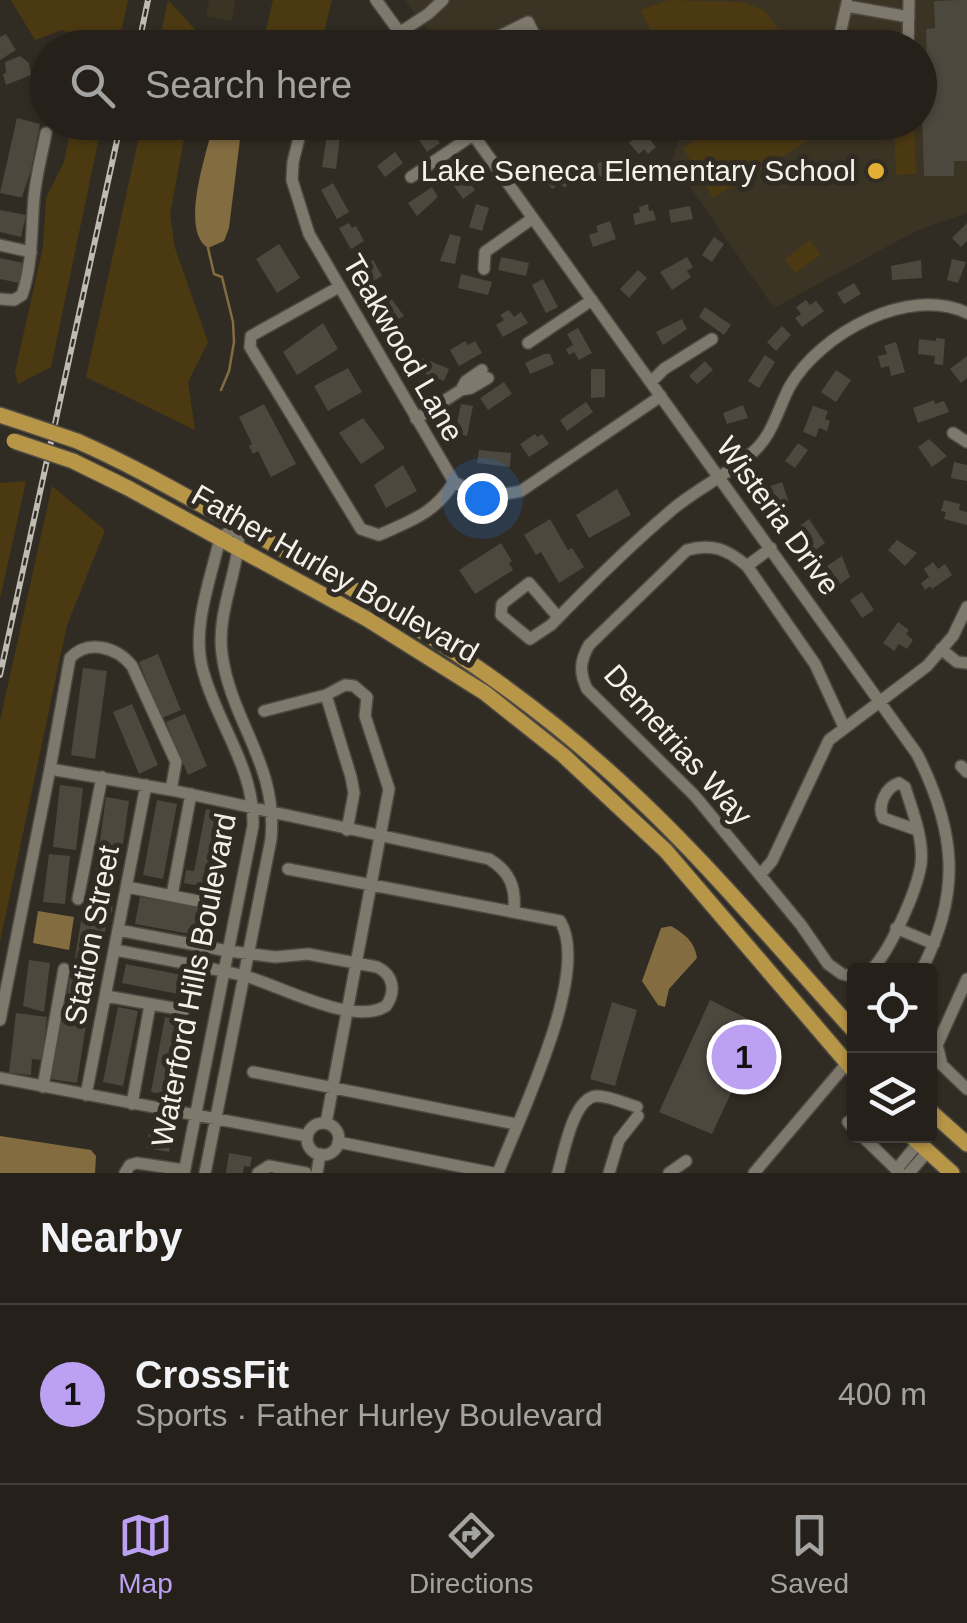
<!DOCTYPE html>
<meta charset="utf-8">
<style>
:root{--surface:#25211a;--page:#312e27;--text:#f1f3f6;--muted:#a3a3a2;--line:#423e39;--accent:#bca0f2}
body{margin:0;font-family:Helvetica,sans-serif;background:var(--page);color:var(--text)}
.controls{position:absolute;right:30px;bottom:30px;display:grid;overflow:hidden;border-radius:10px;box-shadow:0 2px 8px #0004}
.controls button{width:90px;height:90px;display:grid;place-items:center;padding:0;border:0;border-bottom:2px solid var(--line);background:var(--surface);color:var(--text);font:50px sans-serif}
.you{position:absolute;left:482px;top:498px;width:35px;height:35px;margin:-25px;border:8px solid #fff;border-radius:50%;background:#1a73e8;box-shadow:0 0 0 15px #1a73e833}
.badge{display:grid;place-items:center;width:65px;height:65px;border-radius:50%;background:var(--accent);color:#111;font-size:32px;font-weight:700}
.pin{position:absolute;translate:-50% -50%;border:5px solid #fff;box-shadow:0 2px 10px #0006}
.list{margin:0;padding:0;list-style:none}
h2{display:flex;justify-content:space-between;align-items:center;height:130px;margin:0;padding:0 40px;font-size:42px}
h2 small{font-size:32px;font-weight:400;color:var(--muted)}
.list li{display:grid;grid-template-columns:65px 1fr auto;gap:30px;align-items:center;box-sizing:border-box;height:180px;padding:0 40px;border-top:2px solid var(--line)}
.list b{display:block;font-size:38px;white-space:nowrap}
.list p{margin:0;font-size:32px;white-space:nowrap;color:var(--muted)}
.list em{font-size:32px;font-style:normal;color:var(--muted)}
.icon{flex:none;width:55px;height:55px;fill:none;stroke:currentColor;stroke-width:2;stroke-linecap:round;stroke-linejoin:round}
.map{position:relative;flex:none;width:967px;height:1173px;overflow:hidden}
.search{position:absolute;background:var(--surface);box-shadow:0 2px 8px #0004;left:30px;right:30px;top:30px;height:110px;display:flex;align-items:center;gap:25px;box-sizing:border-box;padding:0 35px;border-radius:55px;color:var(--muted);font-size:38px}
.sheet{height:310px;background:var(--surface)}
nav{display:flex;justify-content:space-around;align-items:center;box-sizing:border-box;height:140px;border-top:2px solid var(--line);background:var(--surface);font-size:28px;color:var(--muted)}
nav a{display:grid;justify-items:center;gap:5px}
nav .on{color:var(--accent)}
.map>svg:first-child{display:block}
</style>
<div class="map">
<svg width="967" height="1173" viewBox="0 0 967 1173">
<rect width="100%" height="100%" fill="#312c23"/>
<path fill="#3b3323" d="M209,0H235L232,21L206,16Z
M405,0H967V213L918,230L774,308L672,161L680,137L671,123L920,122V48L441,47Z"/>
<path fill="#4b3912" d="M11,0H128L118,47H74L69,33L62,30L35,40Z
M168,0L203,38L201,47H158Z
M273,0H332L320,47L262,46Z
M669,0L742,2L764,10L788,42L777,48L659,47L640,10Z
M725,122H838V123L713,198L683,148Z
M72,123H102L51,367L18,384L15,372L43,247L46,198L64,162Z
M142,123H187L170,214L175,248L208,342L188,382L195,430L86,377Z
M894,123H914L916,174L896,175Z
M810,240L821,255L795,273L785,259Z
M26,481L0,599V483Z
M52,486L105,530L67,625L0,942V721Z"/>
<path fill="#826c40" d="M214,122L242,123L229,228L224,241L208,248C179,230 207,152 214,122Z
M38,911L74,917L69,950L33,943Z
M671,926C685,934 695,942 697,958L669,989L665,1007L658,1005L642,981L661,928Z
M0,1136L91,1150L96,1156L95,1173H0Z"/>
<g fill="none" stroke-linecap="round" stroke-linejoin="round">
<path stroke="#826c40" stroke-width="2.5" d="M208,248L214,274L222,277L233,322L234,342L229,371L221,390"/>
</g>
<path fill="#4d483e" d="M961,0H967V161H954V176H924L922,112H928L926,29L935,28L934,1Z
M6,34L16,50L0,60V37Z
M20,56L29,63L31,75L6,85L3,74L6,73L5,62Z
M17,118L40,124L31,170L22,197H19L0,193Z
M408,122H426L440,143L427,152Z
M528,122H540L543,130L522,138L518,126Z
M643,131L656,147L648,154L644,149L639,154L629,143Z
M327,134L340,136L336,169L322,167Z
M395,152L403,163L385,177L377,166Z
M604,160L614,176L606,181L603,175L594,181L587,170Z
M569,161L577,171L570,176L573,181L564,188L561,183L552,189L544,178Z
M459,167L475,190L463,199L447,176Z
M333,183L349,212L337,219L321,190Z
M432,187L438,197L417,216L408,203Z
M476,204L489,208L482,231L469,227Z
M648,204L649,211L653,210L656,220L635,225L633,214L640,212L639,207Z
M690,206L693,219L671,223L669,210Z
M0,210L26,215L21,237L0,232Z
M610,221L616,239L593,247L589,235L598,232L596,226Z
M349,223L352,228L356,226L364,241L351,249L339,228Z
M967,223V241L961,247L952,238Z
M450,234L461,237L455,264L440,261Z
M714,237L724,244L712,262L702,255Z
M279,244L300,278L277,293L256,259Z
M367,257L370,262L373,260L382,276L368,284L356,263Z
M501,257L529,263L526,276L498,270Z
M687,257L693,267L687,271L691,277L672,290L660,272Z
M0,258L23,263L19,283L0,279Z
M952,259L966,262L958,283L947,280Z
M921,260L922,278L892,280L891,266Z
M638,270L647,278L629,298L620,289Z
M461,274L492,282L488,295L458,288Z
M543,279L558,307L546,313L532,285Z
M854,283L861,294L844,304L837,293Z
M387,293L404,316L390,323L376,299Z
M806,300L810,305L816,301L824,311L802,327L795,318L801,314L796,307Z
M705,307L731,325L724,335L699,317Z
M509,310L514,317L521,312L528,323L503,337L496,325L504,320L500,315Z
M682,319L687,329L663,345L656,332Z
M323,323L338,349L297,375L283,352Z
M782,326L791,335L776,351L767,342Z
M578,328L592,353L579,360L574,352L569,355L566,349L573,345L567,334Z
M936,338L945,339L943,365L934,364L935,356L918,354L919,339L936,341Z
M465,341L468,345L475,341L482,353L459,366L450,350Z
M896,342L905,372L891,376L889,366L881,368L878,356L887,354L884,346Z
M544,354H550L554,364L530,374L525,363Z
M765,355L775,362L759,388L748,381Z
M967,356V378L961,383L950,369Z
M423,358L449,369L444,381L418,371Z
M705,361L713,370L697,384L689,376Z
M348,368L362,392L328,411L314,386Z
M591,369H605V397L591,398Z
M836,370L851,380L836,402L821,392Z
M504,382L512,394L488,410L480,398Z
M934,400L935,404L944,401L949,412L918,423L913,408Z
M586,402L593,412L567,431L560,420Z
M264,404L296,464L271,477L258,451L253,454L249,446L252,444L239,417Z
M461,404L473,406L467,436L455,433Z
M743,405L748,418L727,424L723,413Z
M813,406L828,411L825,419L830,421L827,431L819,428L816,437L803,432Z
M363,418L385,448L361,464L339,433Z
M535,434L537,437L542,434L549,444L529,457L520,444Z
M929,439L947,456L932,467L918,447Z
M798,443L808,450L795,468L785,461Z
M479,450L511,453L510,467L477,463Z
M954,462L967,465V481L951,478Z
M403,465L417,491L386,508L374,485Z
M782,482L789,503L775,507L768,487Z
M617,489L631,515L589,538L576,515Z
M944,500L960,504L959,510L967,512V525L944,519L946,512L941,511Z
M550,519L568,550L572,548L584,567L559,583L541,552L536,555L524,535Z
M809,519L825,543L814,551L798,527Z
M897,540L917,553L905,566L888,550Z
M501,543L512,561L509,563L513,570L475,594L459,570Z
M842,556L850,577L840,584L827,566Z
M933,562L938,569L945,564L952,575L932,589L930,586L925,590L921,583L929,577L924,569Z
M862,592L874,610L862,618L850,600Z
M898,622L909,630L906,634L913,640L907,649L899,644L894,651L883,643Z
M158,654L181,710L162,718L139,662Z
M83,668L107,671L95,759L71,755Z
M132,704L158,765L139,774L113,712Z
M185,714L207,766L188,775L166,722Z
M60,785L83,788L76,850L53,847Z
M106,797L129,801L121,858L98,854Z
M157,800L177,804L163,879L143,875Z
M206,809L225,813L210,888L184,883L186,870L194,871Z
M49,854L70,856L65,904L43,902Z
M96,865L116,867L112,913L91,911Z
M140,897L215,910L207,937L135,924Z
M82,915L107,919L100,962L75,958Z
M29,960L50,963L44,1012L23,1006Z
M126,964L192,977L188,996L122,983Z
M71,967L97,970L90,1019L70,1016L72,1000L67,999Z
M710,1000L762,1026L712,1134L659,1112Z
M612,1002L637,1010L615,1086L590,1079Z
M118,1007L138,1011L123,1086L103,1082Z
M16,1013L47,1017L42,1060L32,1059L31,1075L9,1073Z
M165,1017L185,1021L171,1096L151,1092Z
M59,1021L86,1025L77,1083L51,1079Z
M149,1133L171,1137L169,1152L147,1148Z
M229,1153L252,1157L250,1167L244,1166L243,1173H226Z"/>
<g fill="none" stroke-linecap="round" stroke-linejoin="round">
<defs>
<path id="minor" d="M376,0L411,48
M847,6L909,17
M376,48L428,14L443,0
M475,48L528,22L541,48
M837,48L847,3
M869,48L882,40H908
M908,48L909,0
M303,122L293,162L292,180L309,234L454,482C475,494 497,497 521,491L661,396
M464,122L917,754C956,831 962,893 921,971
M411,177L473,135
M0,245L31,252
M484,269L485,252L533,218
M339,287L251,336L250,347L361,529L379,535C412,520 434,514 454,482
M0,299L14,300L22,295C33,263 31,230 34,198C36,176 42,154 46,133
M528,343L592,300
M651,382L664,369L712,339
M461,390L471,388L488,378
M416,419L461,390L466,381L482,370
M953,433L967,442
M771,548L747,566C727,549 712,543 687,550L589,645C580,661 579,672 587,689L695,796L801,925L828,964L842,974L854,977
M747,566L815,664L844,727
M558,617L529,583L502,604L501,615L530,639L551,625C590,585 630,545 673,509C698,488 729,474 753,452C773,435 778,408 790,386C820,334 908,285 967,313
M941,649L957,662L967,663
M326,695L351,777L354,793L347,830
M264,711L326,695L345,685L354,686L367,697L365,716L389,789L326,1123
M961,766L967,772
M50,769L70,658C88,639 117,647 132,666L176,762L171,790
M288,869L560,921C592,972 518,1119 498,1173
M760,875L772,861L829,740L927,666L953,636L967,607
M127,887L208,903
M172,895L191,794
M78,899L102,777
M896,928L934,944
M115,950C158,958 202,966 245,976C279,985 353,1027 386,1006C396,992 394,975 377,967L308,954L275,957L228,951L118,930
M870,971C889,954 917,891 921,864C924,839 912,810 905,787L899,783C886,787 877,805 883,818L917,830
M967,979L937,1045L942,1065L967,1089
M106,996L184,1010
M0,1020L50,769L171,790L489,859C509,871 516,886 514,910
M253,1072L516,1124
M0,1078L307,1136
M43,1087L64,969
M86,1095L146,785
M132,1104L150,1005
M848,1122L854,1129
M307 1139a16 16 0 1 1 32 0a16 16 0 1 1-32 0Z
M862,1136L900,1173
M338,1142L493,1173
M896,1170L919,1142
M125,1173L130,1165L137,1163L184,1170
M184,1173L253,826C255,767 216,723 202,667C192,626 211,578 220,538L239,525
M205,1173L271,839C278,764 231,722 222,654C216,610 241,569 239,525
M258,1173L269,1166L306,1173
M317,1173L320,1154
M558,1173C564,1153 573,1097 597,1096C609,1096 624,1103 637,1107
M609,1173L619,1140L638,1116
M669,1173L686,1161
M754,1173L854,1055
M909,1173L928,1151"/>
<path id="major" d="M0,415L18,421
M77,441C132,465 185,496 238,525C368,595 494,668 604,767C695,847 773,942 854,1031
M73,461L128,488L367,619L485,693L563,755L666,851L854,1071
M930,1111L967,1144
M911,1136L952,1173"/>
</defs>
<use href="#minor" stroke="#4e4a42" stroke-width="14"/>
<use href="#major" stroke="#4e4a42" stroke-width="18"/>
<use href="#minor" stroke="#7e786d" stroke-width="11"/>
<use href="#major" stroke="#b89648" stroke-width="15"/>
<defs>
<path id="rail" d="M138,48L148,0
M0,675L121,122"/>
</defs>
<use href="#rail" stroke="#bebab4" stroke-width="6"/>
<use href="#rail" stroke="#312c23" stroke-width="2.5" stroke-dasharray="8" stroke-linecap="butt"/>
<defs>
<path id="major-bridge" d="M18,421L77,441
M14,441L73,461"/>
</defs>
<use href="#major-bridge" stroke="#4e4a42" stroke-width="18" stroke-linecap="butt"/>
<use href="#major-bridge" stroke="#b89648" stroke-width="15"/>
</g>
<circle fill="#e3ae34" stroke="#312c23" stroke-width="4" cx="876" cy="171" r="10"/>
<g text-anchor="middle" stroke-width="10" stroke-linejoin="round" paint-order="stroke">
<g font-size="30" fill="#f4f1eb" stroke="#312c23" text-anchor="end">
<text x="856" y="181">Lake Seneca Elementary School</text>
</g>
<g font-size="30" fill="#f4f1eb" stroke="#312c23">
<text transform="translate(403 348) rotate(60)" y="10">Teakwood Lane</text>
<text transform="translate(778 516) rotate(54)" y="10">Wisteria Drive</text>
<text transform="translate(335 574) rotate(30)" y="10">Father Hurley Boulevard</text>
<text transform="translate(678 745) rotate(48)" y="10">Demetrias Way</text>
<text transform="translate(92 935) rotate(-79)" y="10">Station Street</text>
<text transform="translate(194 980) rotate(-79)" y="10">Waterford Hills Boulevard</text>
</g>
</g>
</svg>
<div class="controls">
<button><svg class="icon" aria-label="locate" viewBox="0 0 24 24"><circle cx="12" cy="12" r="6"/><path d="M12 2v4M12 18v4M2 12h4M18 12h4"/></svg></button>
<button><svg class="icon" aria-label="layers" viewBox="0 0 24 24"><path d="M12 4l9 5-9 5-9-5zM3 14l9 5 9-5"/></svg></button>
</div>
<div class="you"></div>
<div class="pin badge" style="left:744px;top:1057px">1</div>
<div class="search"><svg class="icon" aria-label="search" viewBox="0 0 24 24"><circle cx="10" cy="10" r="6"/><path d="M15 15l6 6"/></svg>Search here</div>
</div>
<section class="sheet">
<h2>Nearby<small></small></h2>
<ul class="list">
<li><span class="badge">1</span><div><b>CrossFit</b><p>Sports · Father Hurley Boulevard</p></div><em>400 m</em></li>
</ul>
</section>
<nav>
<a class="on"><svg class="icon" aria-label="map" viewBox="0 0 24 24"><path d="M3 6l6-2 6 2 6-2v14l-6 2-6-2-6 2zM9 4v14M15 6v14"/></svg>Map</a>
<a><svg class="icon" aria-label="directions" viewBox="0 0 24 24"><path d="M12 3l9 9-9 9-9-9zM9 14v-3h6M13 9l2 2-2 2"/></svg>Directions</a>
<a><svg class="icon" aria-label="saved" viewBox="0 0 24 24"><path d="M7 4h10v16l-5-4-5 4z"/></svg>Saved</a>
</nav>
